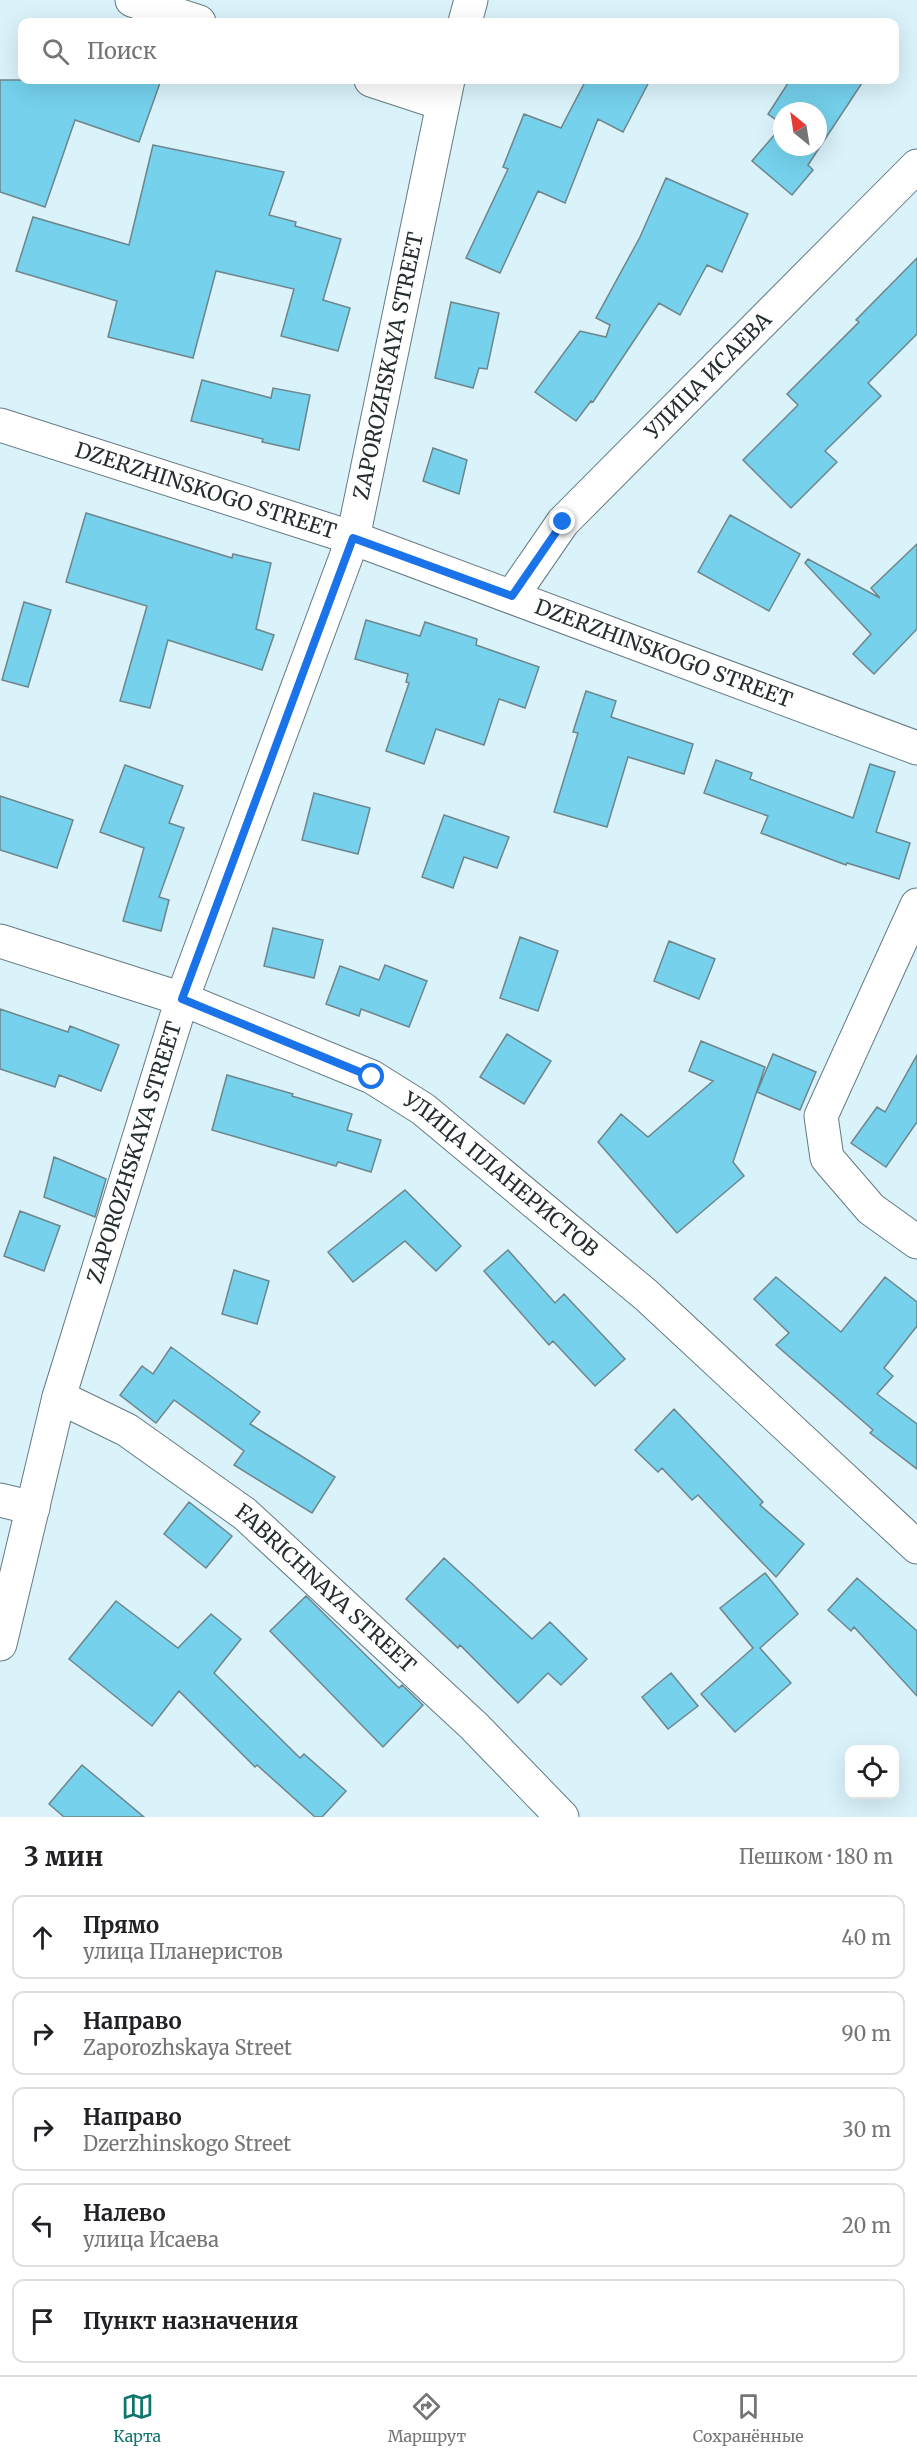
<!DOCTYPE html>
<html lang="ru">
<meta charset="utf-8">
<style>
:root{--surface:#fff;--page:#f2f2f2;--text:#202124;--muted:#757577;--line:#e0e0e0;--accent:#0f766e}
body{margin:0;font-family:Merriweather,serif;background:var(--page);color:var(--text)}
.controls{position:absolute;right:18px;bottom:18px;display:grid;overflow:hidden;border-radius:12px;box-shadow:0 6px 24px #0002}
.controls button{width:54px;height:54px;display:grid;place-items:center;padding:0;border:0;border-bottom:2px solid var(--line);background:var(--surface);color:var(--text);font:30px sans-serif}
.compass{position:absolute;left:773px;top:102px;width:54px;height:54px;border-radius:50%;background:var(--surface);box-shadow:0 6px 24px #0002;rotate:330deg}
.stop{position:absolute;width:18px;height:18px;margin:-14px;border:4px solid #1a73e8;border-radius:50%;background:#fff}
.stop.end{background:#1a73e8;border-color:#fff;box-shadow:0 2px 6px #0008}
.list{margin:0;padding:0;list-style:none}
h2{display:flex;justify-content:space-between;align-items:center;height:78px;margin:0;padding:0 24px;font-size:26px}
h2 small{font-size:20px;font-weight:400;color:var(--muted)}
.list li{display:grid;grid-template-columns:39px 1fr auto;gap:18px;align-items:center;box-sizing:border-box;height:84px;margin:0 12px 12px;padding:0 12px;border:2px solid var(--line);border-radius:12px}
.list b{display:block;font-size:22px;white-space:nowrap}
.list p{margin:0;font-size:20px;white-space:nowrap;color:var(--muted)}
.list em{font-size:20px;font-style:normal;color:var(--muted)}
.icon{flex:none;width:33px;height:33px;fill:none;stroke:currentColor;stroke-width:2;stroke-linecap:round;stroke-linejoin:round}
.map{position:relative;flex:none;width:917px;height:1817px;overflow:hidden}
.search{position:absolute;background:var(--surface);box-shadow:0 6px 24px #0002;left:18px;right:18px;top:18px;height:66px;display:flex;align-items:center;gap:15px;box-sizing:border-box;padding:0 21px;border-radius:12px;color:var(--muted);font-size:22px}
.sheet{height:558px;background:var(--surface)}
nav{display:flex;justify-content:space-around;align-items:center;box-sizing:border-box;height:84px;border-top:2px solid var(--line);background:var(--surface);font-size:16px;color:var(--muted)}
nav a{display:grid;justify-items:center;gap:3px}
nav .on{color:var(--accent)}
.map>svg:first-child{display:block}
</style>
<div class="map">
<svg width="917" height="1817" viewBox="0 0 917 1817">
<rect width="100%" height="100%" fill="#daf2fa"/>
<path fill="#75d1ec" stroke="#6f858c" stroke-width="1.5" d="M0,80H161L139,142L75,120L45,207L0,192Z
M586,80H650L623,132L598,119L565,203L538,191L500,273L466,258L508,169L503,167L524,114L561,128Z
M790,80H864L808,165L813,170L792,195L752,161L782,126V147H818V111H782V124L768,114Z
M153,145L284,172L269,215L296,222L295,226L341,239L323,300L350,308L338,351L281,336L294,289L216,271L193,358L108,337L117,301L16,271L33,217L129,245Z
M666,178L748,214L722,272L707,265L680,315L659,303L593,402L591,401L576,421L535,392L580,331L606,337L610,325L596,318L640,237Z
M917,258V334L868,383L881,396L825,451L837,462L791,508L743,460L798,405L787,394L859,322L856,320Z
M451,302L499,313L487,369L479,368L473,388L435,378Z
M202,380L271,398L273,388L310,395L299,450L262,442L263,439L191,421Z
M433,448L467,460L459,494L423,481Z
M86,513L232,558L233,554L271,563L256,629L274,635L262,670L168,640L150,708L120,701L147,606L66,582Z
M730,515L800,554L769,611L698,572Z
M917,544V629L874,674L853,654L871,634L805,563L808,559L880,598L871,588Z
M24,602L51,610L28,687L2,680Z
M366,620L420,636L425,622L477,639L476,645L539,667L525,708L499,699L484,745L436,729L424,764L386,751L409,683L406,682L408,674L355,659Z
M586,691L616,701L611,717L693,744L684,774L628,757L607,827L554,812L578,733L573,732Z
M716,760L752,773L750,779L853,818L870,764L895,772L876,832L910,843L899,879L847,863L846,865L761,833L768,816L704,793Z
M125,765L183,786L169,823L184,828L159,897L169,900L161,931L123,921L144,848L100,832Z
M314,793L370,808L358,854L302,840Z
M0,796L73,820L57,868L0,850Z
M444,815L509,837L497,868L464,857L453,888L422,877Z
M273,928L323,940L314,978L264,966Z
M520,937L558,951L538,1011L500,998Z
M669,941L715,959L699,999L654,981Z
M385,965L427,981L409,1027L361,1009L359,1016L326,1004L340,966L379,980Z
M0,1009L68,1032L70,1026L119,1045L101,1091L59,1075L55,1087L0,1069Z
M507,1034L551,1061L524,1104L480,1077Z
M701,1041L765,1067L733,1162L744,1176L677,1233L598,1142L621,1114L648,1137L713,1081L689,1071Z
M773,1054L816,1072L800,1110L757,1092Z
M917,1055V1122L886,1167L851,1143L877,1107L885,1112Z
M227,1075L293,1094L292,1096L352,1114L347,1130L381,1140L371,1172L338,1162L336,1166L212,1130Z
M54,1157L106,1179L95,1217L44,1197Z
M405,1190L461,1246L436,1271L405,1241L353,1282L328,1252Z
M20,1211L60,1226L44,1271L4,1256Z
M508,1250L555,1303L564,1294L625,1359L595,1386L553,1341L549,1345L484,1271Z
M234,1270L269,1281L257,1324L222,1314Z
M776,1277L841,1332L885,1277L917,1302V1326L884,1368L893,1376L877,1394L917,1424V1469L870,1433L873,1430L776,1345L789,1333L754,1299Z
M171,1347L260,1412L250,1424L335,1477L312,1513L234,1465L244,1451L174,1400L156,1423L120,1395L142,1366L153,1374Z
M674,1409L763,1502L760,1505L804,1544L776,1577L698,1495L692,1500L662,1468L658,1472L635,1450Z
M189,1502L232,1536L206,1568L164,1534Z
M444,1558L532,1639L550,1622L587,1659L561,1685L548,1673L518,1703L460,1645L458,1648L406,1599Z
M765,1573L798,1614L760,1648L791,1683L735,1732L701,1694L753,1648L720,1608Z
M857,1578L917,1631V1696L854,1627L851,1631L828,1610Z
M306,1596L399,1688L402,1685L423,1705L383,1747L270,1631Z
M116,1601L178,1648L211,1614L241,1639L214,1673L300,1758L304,1754L346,1791L322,1817H315L257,1765L255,1767L179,1691L152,1726L69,1659Z
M671,1673L698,1706L668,1729L642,1697Z
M82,1765L144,1817H64L49,1804Z"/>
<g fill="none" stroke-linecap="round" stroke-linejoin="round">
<defs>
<g id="minor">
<path d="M132,0L199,22"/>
<path d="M465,22L471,0"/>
<path d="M371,80L441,103"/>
<path id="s1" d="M0,425L353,538L917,748"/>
<path id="s2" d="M512,596L563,522L917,166"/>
<path d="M917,905L821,1116L827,1158L871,1209L917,1242"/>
<path id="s3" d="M0,941L182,999L372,1077L423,1109L646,1295L917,1547"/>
<path id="s4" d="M59,1397L127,1430L245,1514L474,1726L562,1817"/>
<path d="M0,1500L33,1508"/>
<path id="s5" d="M0,1644L59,1397L182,999L353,538L448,80"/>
</g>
</defs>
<use href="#minor" stroke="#657b82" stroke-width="35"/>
<use href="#minor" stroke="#fff" stroke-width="33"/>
</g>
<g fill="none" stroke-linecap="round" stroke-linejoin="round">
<path stroke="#1a73e8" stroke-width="8" d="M372,1077L182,999L353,538L512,596L563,522"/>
</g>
<g text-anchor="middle" stroke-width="4.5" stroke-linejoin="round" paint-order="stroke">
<g font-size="21" fill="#252e31" stroke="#f7fcfd">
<text dy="7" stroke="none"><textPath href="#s5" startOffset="1338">ZAPOROZHSKAYA STREET</textPath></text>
<text dy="7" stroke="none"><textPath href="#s2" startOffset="296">УЛИЦА ИСАЕВА</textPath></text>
<text dy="7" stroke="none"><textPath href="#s1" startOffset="216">DZERZHINSKOGO STREET</textPath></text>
<text dy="7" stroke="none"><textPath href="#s1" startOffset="702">DZERZHINSKOGO STREET</textPath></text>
<text dy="7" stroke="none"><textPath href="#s5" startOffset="510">ZAPOROZHSKAYA STREET</textPath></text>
<text dy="7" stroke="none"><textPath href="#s3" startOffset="558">УЛИЦА ПЛАНЕРИСТОВ</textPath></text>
<text dy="7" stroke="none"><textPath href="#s4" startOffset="330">FABRICHNAYA STREET</textPath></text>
</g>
</g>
</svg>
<div class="controls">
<button><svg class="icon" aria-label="locate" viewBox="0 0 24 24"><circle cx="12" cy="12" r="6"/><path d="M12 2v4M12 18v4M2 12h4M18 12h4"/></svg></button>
</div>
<svg class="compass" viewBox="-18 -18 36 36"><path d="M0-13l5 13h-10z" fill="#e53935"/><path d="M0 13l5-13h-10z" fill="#757577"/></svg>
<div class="stop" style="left:372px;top:1077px"></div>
<div class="stop end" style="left:563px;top:522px"></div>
<div class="search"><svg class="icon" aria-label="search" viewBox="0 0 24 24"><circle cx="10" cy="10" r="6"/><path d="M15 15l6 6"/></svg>Поиск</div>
</div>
<section class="sheet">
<h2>3 мин<small>Пешком · 180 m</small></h2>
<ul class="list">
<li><svg class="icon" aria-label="ahead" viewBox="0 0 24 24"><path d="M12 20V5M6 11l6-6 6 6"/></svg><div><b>Прямо</b><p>улица Планеристов</p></div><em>40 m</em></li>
<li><svg class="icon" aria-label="right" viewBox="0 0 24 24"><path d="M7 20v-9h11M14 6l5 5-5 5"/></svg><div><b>Направо</b><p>Zaporozhskaya Street</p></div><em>90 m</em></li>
<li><svg class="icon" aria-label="right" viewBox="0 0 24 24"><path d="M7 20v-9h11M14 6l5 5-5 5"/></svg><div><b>Направо</b><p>Dzerzhinskogo Street</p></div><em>30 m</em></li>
<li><svg class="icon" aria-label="left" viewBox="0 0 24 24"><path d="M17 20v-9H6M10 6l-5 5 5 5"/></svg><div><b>Налево</b><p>улица Исаева</p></div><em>20 m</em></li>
<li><svg class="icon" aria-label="arrive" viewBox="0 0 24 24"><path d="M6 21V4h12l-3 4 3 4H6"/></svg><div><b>Пункт назначения</b></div></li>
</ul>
</section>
<nav>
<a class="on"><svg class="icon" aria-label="map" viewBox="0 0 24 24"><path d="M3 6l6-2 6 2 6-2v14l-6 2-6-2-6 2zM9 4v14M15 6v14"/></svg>Карта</a>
<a><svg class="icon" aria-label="directions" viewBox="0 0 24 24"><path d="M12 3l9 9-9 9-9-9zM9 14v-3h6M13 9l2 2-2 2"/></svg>Маршрут</a>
<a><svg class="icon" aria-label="saved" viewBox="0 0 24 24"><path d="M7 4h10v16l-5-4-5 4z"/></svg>Сохранённые</a>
</nav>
